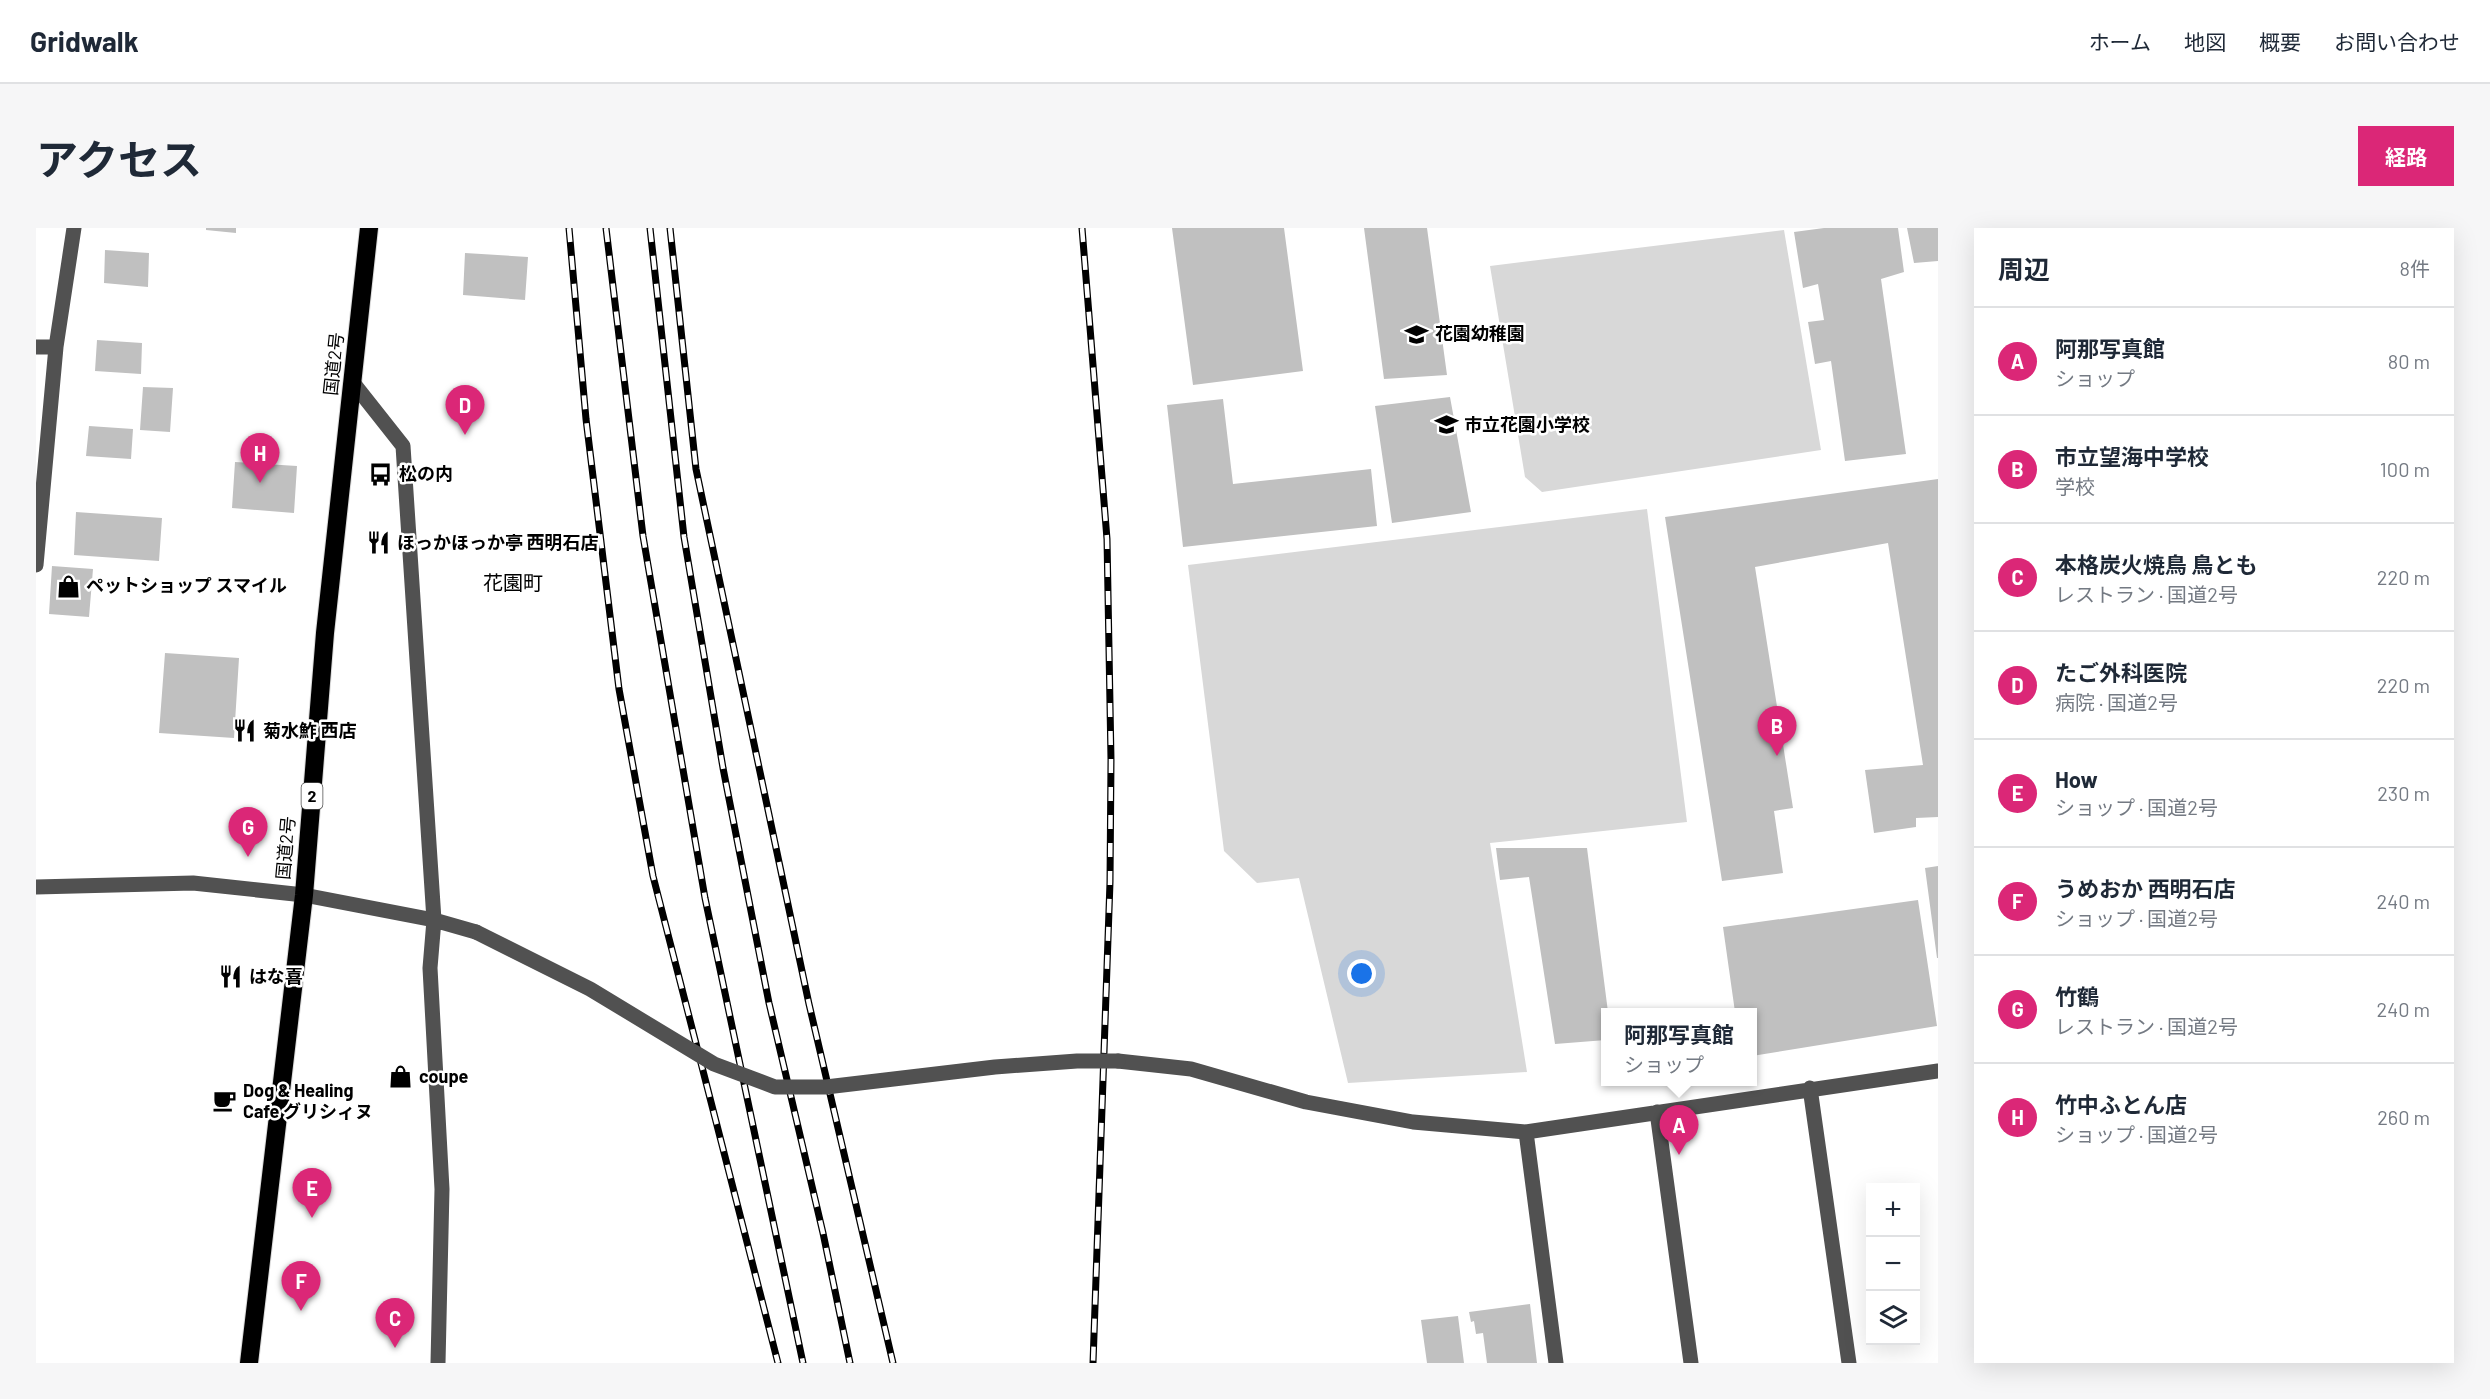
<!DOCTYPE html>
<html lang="ja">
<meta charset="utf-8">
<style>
:root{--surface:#fff;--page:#f6f6f7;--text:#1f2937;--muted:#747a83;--line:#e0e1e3;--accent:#db2777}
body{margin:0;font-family:Barlow,"Noto Sans JP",sans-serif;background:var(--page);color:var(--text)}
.controls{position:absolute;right:18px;bottom:18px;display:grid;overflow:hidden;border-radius:0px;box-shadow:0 6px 24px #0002}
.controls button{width:54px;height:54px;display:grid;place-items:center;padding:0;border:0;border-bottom:2px solid var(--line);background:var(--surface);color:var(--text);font:30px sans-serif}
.you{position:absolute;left:1326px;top:746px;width:21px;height:21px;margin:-15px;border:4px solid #fff;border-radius:50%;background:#1a73e8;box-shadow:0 0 0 9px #1a73e833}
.badge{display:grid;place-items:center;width:39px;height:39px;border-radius:50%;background:var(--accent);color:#fff;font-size:20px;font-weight:700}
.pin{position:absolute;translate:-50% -50px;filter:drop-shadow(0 2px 3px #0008)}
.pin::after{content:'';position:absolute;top:32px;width:21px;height:18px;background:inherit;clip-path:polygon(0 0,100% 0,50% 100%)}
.popup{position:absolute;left:1565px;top:780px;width:156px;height:78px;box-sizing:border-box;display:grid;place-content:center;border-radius:0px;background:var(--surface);filter:drop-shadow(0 2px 4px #0005);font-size:20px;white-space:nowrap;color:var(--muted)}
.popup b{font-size:22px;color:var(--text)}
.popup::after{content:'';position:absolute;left:50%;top:100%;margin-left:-12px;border:12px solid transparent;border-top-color:var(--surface)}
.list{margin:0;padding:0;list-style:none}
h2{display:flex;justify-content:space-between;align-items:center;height:78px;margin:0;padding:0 24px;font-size:26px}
h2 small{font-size:20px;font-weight:400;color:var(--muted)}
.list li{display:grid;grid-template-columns:39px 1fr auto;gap:18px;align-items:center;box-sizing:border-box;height:108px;padding:0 24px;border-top:2px solid var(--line)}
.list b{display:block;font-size:22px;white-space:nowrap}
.list p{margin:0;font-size:20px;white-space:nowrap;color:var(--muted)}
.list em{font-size:20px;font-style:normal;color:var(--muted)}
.icon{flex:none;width:33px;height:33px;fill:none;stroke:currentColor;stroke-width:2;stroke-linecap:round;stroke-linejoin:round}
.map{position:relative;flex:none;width:1902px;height:1135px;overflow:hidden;border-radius:0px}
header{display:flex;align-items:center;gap:36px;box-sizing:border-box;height:84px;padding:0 30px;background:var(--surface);border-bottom:2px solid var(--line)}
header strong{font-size:28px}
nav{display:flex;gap:33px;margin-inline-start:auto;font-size:21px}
.intro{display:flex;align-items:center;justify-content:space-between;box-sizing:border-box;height:144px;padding:0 36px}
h1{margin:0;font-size:42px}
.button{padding:15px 27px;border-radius:0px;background:var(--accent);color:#fff;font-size:21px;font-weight:700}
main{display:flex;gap:36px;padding:0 36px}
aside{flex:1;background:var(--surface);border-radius:0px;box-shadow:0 6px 24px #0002}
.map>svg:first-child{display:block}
</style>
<header>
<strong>Gridwalk</strong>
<nav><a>ホーム</a><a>地図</a><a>概要</a><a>お問い合わせ</a></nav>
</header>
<div class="intro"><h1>アクセス</h1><a class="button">経路</a></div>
<main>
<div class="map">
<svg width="1902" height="1135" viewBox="0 0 1902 1135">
<rect width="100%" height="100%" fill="#fff"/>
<path fill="#d8d8d8" d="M1748,2L1785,222L1506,264L1489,249L1454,38Z
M1611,281L1651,594L1454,615L1491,844L1312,855L1263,650L1221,655L1188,623L1152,337Z"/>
<path fill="#c0c0c0" d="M170,0H200V5L170,2Z
M1136,0H1248L1267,143L1157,157Z
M1328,0H1391L1411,147L1348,151Z
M1788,0H1862L1868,44L1845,51L1870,226L1809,233L1795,133L1779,136L1772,94L1788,92L1782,56L1767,60L1758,4Z
M1871,0H1902V33L1878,35Z
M69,22L113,25L112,59L68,55Z
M429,25L492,29L489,72L427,67Z
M61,112L106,115L105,146L59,143Z
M107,159L137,160L134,204L104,202Z
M1414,169L1435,284L1356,295L1339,178Z
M1187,171L1197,256L1335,241L1341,298L1147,319L1131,177Z
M53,198L97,201L95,231L50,228Z
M199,234L261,238L258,285L196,280Z
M1902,251V589L1880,590V599L1838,605L1829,542L1887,537L1852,315L1719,339L1757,580L1738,583L1747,645L1686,653L1629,289Z
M40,284L126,290L123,333L38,327Z
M16,338L57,341L53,389L13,386Z
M129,425L203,430L198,510L123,505Z
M1460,620H1551L1572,784H1570V812L1519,816L1493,649L1464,652Z
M1902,638V730H1901L1889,640Z
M1882,672L1901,798L1716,828V784H1699L1687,699Z
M1494,1076L1501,1135H1451L1447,1105L1440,1106L1438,1093L1435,1094L1433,1084Z
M1422,1088L1428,1135H1391L1385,1092Z"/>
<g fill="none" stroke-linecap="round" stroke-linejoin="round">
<defs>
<path id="highway" d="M213,1135L268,667L289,405L333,0"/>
</defs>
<use href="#highway" stroke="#dbdbdb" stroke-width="20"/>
<path stroke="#515151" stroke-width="15" d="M0,119H20
M318,156L367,218L398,692L394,740L406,961L402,1135
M0,337L20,119L38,0
M0,659L157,655L268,667L398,692L440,704
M1082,833L1155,841L1270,874L1377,894L1490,904L1902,843
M1774,860L1813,1135
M1621,884L1655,1135
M1490,904L1520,1135"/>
<use href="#highway" stroke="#000" stroke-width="18"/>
<defs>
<path id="rail" d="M533,0L550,191L583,461L617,648L742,1135
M570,0L607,308L669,670L767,1135
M614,0L648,309L687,540L733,775L787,1005L814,1135
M634,0L660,241L773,776L857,1135
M1046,0L1071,311L1075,532L1074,654L1057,1135"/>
</defs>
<use href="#rail" stroke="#000" stroke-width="7"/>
<use href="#rail" stroke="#fff" stroke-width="4.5" stroke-dasharray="14" stroke-linecap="butt"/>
<path stroke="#515151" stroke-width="15" d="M440,704L554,761L678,836L739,859H790L959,839L1041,833H1082"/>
</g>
<defs>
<symbol id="school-bare" viewBox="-9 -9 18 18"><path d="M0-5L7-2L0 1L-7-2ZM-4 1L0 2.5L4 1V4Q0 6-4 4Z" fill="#000" stroke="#fff" stroke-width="2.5" paint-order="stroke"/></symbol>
<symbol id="bus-bare" viewBox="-9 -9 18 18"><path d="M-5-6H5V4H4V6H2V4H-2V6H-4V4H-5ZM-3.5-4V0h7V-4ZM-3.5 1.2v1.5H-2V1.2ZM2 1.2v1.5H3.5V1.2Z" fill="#000" stroke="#fff" stroke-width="2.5" paint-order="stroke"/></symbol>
<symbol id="restaurant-bare" viewBox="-9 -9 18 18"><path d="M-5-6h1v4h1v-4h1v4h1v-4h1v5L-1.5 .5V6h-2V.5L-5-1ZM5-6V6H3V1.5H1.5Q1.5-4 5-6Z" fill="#000" stroke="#fff" stroke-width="2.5" paint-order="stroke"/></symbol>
<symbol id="shop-bare" viewBox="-9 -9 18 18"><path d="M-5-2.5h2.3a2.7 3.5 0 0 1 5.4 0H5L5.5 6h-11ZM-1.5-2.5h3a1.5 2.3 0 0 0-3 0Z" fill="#000" stroke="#fff" stroke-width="2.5" paint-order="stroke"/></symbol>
<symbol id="cafe-bare" viewBox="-9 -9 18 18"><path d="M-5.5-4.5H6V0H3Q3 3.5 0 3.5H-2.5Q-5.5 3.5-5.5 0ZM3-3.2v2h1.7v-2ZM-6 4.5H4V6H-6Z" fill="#000" stroke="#fff" stroke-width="2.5" paint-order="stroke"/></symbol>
</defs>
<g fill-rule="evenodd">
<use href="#school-bare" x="1364" y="90" width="33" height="33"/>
<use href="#school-bare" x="1394" y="180" width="33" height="33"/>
<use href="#bus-bare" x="328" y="230" width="33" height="33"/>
<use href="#restaurant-bare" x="326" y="298" width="33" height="33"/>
<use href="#shop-bare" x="16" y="342" width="33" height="33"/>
<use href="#restaurant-bare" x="192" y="486" width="33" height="33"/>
<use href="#restaurant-bare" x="178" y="732" width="33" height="33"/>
<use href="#shop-bare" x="348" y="832" width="33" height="33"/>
<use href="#cafe-bare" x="172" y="856" width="33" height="33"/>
</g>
<g text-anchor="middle" stroke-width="5" stroke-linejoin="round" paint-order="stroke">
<rect fill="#fff" stroke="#4c4c4c" stroke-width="1.5" x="265.5" y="555" width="21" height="26" rx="4.5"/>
<g font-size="16" font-weight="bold" fill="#000">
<text x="276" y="574">2</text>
</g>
<g font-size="18" font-weight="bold" fill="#000" stroke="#fff" text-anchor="start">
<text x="1399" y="112">花園幼稚園</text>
<text x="1428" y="203">市立花園小学校</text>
<text x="363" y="252">松の内</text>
<text x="361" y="321">ほっかほっか亭 西明石店</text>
<text x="50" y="364">ペットショップ スマイル</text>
<text x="227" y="509">菊水鮓 西店</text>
<text x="213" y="755">はな喜</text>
<text x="383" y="855">coupe</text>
<text x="207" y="869">Dog &amp; Healing<tspan x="207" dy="21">Cafe グリシィヌ</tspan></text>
</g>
<g font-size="18" fill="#000" stroke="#fff">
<text transform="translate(298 136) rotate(-84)" y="6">国道2号</text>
<text transform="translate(250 620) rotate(-85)" y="6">国道2号</text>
</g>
<g font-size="20" fill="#000" stroke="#fff">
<text x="477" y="362">花園町</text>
</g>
</g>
</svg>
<div class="controls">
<button>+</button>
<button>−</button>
<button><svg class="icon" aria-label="layers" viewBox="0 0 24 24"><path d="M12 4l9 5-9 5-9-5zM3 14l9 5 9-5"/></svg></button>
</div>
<div class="you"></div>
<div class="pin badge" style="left:1643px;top:927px">A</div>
<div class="popup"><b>阿那写真館</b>ショップ</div>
<div class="pin badge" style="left:1741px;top:528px">B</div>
<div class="pin badge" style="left:359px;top:1120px">C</div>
<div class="pin badge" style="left:429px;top:207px">D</div>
<div class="pin badge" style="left:276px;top:990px">E</div>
<div class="pin badge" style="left:265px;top:1083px">F</div>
<div class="pin badge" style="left:212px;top:629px">G</div>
<div class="pin badge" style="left:224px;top:255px">H</div>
</div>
<aside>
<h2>周辺<small>8件</small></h2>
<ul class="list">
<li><span class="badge">A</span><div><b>阿那写真館</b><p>ショップ</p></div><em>80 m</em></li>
<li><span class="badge">B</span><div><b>市立望海中学校</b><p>学校</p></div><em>100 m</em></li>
<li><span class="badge">C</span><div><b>本格炭火焼鳥 鳥とも</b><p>レストラン · 国道2号</p></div><em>220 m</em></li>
<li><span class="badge">D</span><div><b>たご外科医院</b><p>病院 · 国道2号</p></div><em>220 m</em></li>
<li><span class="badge">E</span><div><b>How</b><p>ショップ · 国道2号</p></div><em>230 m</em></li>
<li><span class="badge">F</span><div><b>うめおか 西明石店</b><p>ショップ · 国道2号</p></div><em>240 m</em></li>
<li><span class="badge">G</span><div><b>竹鶴</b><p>レストラン · 国道2号</p></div><em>240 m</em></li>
<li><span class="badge">H</span><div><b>竹中ふとん店</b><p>ショップ · 国道2号</p></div><em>260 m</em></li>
</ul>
</aside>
</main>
